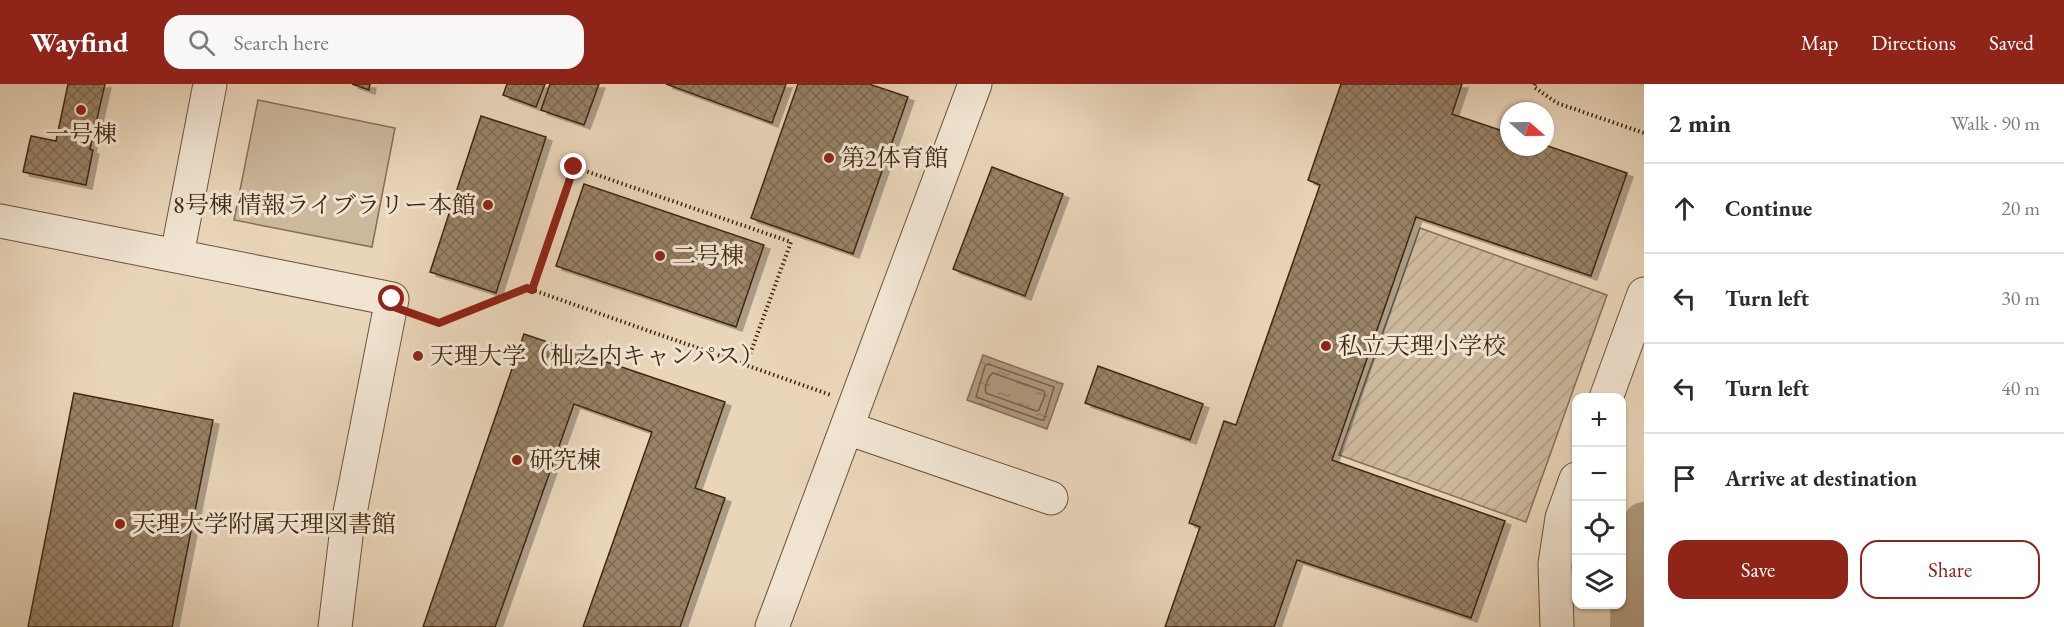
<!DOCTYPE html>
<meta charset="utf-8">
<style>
:root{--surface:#fff;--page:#f7f7f7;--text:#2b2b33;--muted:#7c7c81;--line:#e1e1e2;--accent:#8f2418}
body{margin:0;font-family:"EB Garamond","Noto Serif JP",serif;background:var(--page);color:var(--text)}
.controls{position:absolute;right:18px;bottom:18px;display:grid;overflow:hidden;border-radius:12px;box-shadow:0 2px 4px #0004}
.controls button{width:54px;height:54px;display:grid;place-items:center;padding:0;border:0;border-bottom:2px solid var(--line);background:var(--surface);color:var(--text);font:30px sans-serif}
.compass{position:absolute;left:1500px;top:18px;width:54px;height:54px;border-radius:50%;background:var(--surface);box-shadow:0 2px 4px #0004;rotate:110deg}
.stop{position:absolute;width:18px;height:18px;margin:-14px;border:4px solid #8f2418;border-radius:50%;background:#fff}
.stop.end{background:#8f2418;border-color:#fff;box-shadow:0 2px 6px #0008}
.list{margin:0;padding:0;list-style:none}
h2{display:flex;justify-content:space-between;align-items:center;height:78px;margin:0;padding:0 24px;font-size:26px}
h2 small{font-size:20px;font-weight:400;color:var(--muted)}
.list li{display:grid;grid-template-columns:39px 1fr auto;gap:18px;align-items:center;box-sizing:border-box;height:90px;padding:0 24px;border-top:2px solid var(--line)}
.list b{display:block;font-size:22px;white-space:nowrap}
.list em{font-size:20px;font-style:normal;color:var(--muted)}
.actions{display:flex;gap:12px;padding:18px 24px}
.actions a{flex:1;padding:14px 0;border:2px solid var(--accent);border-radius:18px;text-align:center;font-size:21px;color:var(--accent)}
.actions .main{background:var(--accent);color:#fff}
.icon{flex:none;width:33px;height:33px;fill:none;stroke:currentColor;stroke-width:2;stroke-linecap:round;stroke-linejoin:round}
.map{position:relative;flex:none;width:1644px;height:543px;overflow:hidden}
header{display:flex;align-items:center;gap:36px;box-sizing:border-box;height:84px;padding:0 30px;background:var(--accent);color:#fff}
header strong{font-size:28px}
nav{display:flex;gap:33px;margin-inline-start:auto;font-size:21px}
.search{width:420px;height:54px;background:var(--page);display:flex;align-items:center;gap:15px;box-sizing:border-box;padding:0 21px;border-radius:18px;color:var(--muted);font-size:22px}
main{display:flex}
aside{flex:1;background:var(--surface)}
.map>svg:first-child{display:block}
</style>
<header>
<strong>Wayfind</strong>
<div class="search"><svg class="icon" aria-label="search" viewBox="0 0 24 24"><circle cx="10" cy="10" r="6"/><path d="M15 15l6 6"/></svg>Search here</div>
<nav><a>Map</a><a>Directions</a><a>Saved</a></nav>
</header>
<main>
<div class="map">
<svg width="1644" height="543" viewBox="0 0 1644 543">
<defs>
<pattern id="garden-furrows" width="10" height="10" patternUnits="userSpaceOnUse" patternTransform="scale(1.5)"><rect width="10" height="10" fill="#ccb89c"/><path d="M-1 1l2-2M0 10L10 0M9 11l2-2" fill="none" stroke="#b09e85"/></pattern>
<pattern id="water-ripples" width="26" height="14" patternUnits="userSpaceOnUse" patternTransform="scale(1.5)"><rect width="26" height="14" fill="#b09a7f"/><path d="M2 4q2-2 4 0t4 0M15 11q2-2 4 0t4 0" fill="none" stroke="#917e66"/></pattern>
<pattern id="building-cross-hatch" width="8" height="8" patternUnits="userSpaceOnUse" patternTransform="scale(1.5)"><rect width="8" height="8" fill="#988267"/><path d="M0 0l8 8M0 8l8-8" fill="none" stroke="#7e6a53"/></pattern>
<filter id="shadow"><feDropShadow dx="6" dy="4" stdDeviation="0" flood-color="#0004"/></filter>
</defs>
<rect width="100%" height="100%" fill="#e9d5b9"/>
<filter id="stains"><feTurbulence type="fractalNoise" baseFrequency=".00333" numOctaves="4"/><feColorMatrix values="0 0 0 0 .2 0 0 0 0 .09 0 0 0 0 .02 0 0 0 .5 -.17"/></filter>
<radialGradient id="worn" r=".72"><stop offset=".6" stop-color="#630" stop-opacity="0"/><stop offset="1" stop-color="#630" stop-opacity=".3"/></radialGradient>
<path fill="#ccb89c" stroke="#867056" stroke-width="1.5" d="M258,16L395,44L372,163L234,136Z"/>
<path fill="url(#garden-furrows)" stroke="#867056" stroke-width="1.5" d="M1420,144L1607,211L1526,438L1339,371Z"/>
<path fill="url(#water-ripples)" stroke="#846c52" stroke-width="1.5" d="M983,271L1063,300L1047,345L967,316Z"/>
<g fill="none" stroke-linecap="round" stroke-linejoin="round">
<path stroke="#786147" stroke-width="1.5" d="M988,280L1054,303L1044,336H1041L976,313L985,282Z
M993,289L1044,307L1045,311L1039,326L1036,327L986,309C984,304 988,292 993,289Z"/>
<path stroke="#b09a7f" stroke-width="42" d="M1631,543L1632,494L1644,439"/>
</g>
<path fill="url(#building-cross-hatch)" stroke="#41280f" stroke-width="1.5" filter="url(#shadow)" d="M68,0H105L90,65L93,66L86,101L23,88L31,52L56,57Z
M352,0H370L369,6Z
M507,0H545L536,23L503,11Z
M550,0H599L584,41L541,26Z
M666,0H786L772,39Z
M798,0H869L908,13L853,170L751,134Z
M1341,0H1462L1452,30L1509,49V63H1545V61L1627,89L1591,192L1416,133L1332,376L1505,437L1471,534L1297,476L1274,543H1165L1200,443L1189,439L1224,337L1236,341L1320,101L1308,96Z
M481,32L546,53L496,209L430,188Z
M992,83L1063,110L1025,212L953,185Z
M584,100L764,161L736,243L556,182Z
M524,250L725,318L695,404L725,414L680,543H583L652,348L574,320L495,543H423Z
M1098,282L1203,320L1190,356L1085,319Z
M74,309L213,336L172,543H28Z"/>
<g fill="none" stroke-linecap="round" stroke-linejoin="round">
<defs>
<path id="minor" d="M0,137L392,215L347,444L335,543
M177,171L210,0
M1606,314L1644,210
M847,344L1051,414
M772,543L975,0
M1557,543L1555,480L1562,434L1576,395"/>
</defs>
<use href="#minor" stroke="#6b533a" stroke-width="35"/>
<path stroke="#41280f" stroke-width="4" stroke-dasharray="1.5 3" stroke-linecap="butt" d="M1535,0L1534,3L1557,19L1644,49
M532,206L574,83L791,158L746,281
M418,231L439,239L527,204L831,311"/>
<use href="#minor" stroke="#f1e4d2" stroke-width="33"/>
</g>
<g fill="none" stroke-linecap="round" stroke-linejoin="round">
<path stroke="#8f2418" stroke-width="8" d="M392,215L391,222L439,239L527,204L532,206L574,83"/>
</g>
<g fill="#8f2418" stroke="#f1e4d2" stroke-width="2">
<circle cx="81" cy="26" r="6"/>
<circle cx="829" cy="74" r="6"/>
<circle cx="488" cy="121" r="6"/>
<circle cx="660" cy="172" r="6"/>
<circle cx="1326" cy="262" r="6"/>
<circle cx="418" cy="272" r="6"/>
<circle cx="517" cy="376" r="6"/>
<circle cx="120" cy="440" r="6"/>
</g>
<g text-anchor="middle" stroke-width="6" stroke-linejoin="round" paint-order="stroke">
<g font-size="24" fill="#41280f" stroke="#f1e4d2" text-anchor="start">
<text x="81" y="58" text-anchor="middle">一号棟</text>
<text x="841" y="82">第2体育館</text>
<text x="476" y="129" text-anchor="end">8号棟 情報ライブラリー本館</text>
<text x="672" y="180">二号棟</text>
<text x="1338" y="270">私立天理小学校</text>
<text x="430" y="280">天理大学（杣之内キャンパス）</text>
<text x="529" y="384">研究棟</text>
<text x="132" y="448">天理大学附属天理図書館</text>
</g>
</g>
<rect width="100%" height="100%" filter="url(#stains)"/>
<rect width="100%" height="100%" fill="url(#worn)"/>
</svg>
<div class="controls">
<button>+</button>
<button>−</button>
<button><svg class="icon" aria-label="locate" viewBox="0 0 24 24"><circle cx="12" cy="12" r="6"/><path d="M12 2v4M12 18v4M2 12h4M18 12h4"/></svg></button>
<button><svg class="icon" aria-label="layers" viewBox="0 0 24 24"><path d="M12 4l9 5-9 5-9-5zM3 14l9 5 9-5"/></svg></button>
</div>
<svg class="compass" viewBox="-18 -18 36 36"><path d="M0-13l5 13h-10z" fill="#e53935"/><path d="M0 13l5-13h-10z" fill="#7c7c81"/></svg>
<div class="stop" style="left:392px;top:215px"></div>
<div class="stop end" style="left:574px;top:83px"></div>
</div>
<aside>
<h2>2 min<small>Walk · 90 m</small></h2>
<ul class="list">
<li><svg class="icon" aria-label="ahead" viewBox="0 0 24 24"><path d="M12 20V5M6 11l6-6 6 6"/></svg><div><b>Continue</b></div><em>20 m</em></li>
<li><svg class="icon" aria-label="left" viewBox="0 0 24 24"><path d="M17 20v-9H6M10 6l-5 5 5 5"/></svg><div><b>Turn left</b></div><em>30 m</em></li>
<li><svg class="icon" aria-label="left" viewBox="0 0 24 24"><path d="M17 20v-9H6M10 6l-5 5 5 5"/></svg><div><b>Turn left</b></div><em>40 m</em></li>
<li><svg class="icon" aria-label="arrive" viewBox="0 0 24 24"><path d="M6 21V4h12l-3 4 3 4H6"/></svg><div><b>Arrive at destination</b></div></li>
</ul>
<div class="actions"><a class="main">Save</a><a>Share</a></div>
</aside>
</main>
